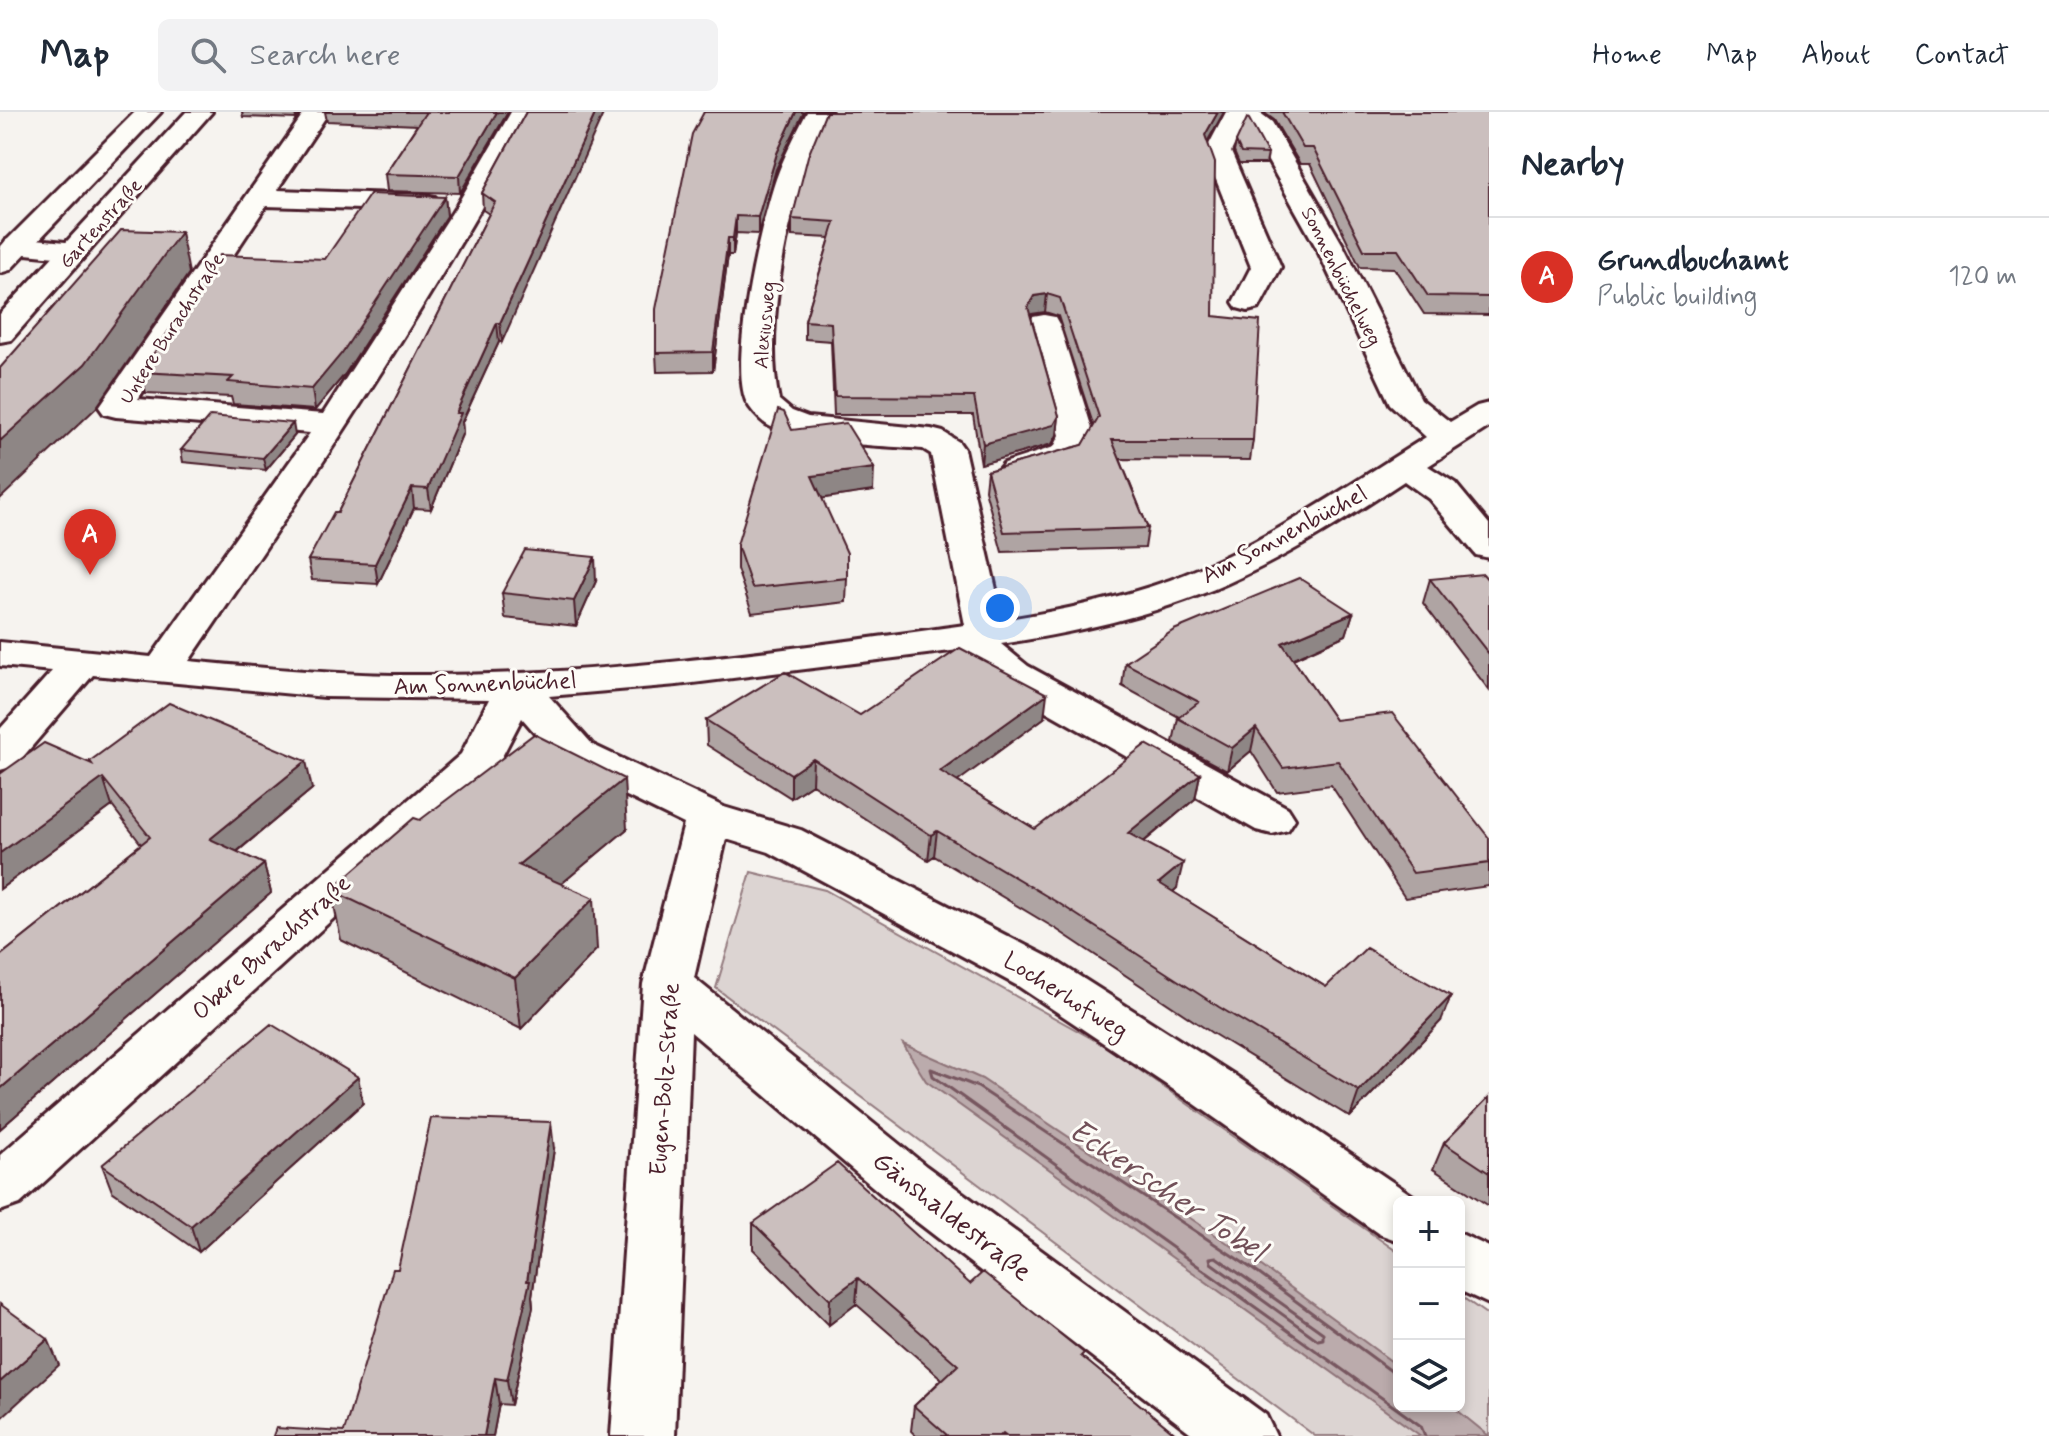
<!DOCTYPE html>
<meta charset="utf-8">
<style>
:root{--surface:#fff;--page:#f2f2f3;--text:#1f2937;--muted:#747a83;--line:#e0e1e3;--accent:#d93025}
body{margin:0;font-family:Mynerve,sans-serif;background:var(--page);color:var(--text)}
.controls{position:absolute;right:24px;bottom:24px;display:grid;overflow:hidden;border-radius:12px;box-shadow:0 4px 12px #0003}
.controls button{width:72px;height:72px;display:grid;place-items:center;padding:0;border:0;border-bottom:2px solid var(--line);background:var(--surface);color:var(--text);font:40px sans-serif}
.you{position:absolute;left:1000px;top:496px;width:28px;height:28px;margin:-20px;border:6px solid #fff;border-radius:50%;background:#1a73e8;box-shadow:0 0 0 12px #1a73e833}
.badge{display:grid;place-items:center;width:52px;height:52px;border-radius:50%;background:var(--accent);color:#fff;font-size:26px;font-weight:700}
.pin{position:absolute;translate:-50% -66px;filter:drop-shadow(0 2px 4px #0008)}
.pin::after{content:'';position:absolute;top:42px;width:28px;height:24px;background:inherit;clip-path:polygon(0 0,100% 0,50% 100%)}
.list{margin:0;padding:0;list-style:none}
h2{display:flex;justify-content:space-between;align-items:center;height:104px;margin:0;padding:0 32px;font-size:34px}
h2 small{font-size:26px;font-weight:400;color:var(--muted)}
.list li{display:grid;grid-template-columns:52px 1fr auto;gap:24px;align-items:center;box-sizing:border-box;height:120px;padding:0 32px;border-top:2px solid var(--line)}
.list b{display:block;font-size:30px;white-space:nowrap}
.list p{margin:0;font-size:26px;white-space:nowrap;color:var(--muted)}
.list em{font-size:26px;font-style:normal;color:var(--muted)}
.icon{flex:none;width:44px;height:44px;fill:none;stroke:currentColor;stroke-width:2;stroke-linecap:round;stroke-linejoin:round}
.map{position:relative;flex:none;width:1489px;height:1324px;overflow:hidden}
header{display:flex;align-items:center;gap:48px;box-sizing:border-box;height:112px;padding:0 40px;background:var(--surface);border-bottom:2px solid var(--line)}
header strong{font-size:38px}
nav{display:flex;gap:44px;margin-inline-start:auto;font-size:28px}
.search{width:560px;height:72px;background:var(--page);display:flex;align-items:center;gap:20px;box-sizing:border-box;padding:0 28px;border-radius:12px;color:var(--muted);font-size:30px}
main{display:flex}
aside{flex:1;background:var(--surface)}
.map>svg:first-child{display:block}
</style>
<header>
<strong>Map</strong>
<div class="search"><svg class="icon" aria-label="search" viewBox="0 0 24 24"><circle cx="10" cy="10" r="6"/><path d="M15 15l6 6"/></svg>Search here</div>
<nav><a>Home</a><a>Map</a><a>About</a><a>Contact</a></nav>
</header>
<main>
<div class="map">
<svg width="1489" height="1324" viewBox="0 0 1489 1324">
<rect width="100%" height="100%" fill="#f6f3ef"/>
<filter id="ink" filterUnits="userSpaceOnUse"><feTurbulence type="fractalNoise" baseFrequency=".0125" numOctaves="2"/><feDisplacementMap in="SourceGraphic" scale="16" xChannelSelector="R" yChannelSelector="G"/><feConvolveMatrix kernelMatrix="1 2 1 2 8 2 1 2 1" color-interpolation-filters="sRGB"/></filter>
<g filter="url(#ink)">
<path fill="#dcd4d2" stroke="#937a7e" stroke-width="2" d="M751,760L825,778L1107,935L1399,1141V1294H1459V1183L1489,1204V1324H1315L716,876Z"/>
<path fill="#bbabac" stroke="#8e7378" stroke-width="2" d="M903,932L982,967L1256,1150L1399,1255V1294H1452L1489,1324H1421L926,969Z"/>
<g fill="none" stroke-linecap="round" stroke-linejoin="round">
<path stroke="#77575f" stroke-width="3" d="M1216,1145L1323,1221V1227L1318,1228L1211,1151L1210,1146Z
M1399,1261L1391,1259L1251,1156L978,975L931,957L933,964L1421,1314L1425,1324"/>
<defs>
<path id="minor" d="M305,0H329L277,78L425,83L435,85L439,91L435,97L425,99L266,94L138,287L323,302L457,93L511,0H535C432,191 311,370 189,549C270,557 351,564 432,563C610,563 789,537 965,513L931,342L923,337C882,333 799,333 766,312C759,307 750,297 746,289C729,247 761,111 776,67C784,44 796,22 807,0H831C821,22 809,45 802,68C783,130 765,225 779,288L792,299L808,305L931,317L943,320L959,330L964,337L1003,508C1060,499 1116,487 1170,468C1262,434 1344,376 1426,325L1390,292L1316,135L1249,15L1244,12L1231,40L1281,155L1259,196L1248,199L1237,196L1233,190L1251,155L1205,40L1226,0H1259L1272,10L1344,135L1421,287L1450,310L1477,294L1489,291V315L1428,354L1455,371L1489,412V446L1476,443L1429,387L1404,369C1351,404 1298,438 1241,465C1166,501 1083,519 1001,532L1028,554L1288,696L1295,707L1288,718L1272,722L1256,718L998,572L959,538L677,573L549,584L593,633L724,695L801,718L1054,848L1233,962L1419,1088L1399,1090V1129L1379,1122L1195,992L1018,874L769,740L726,727L694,866L926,1054L1266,1303L1276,1324H1195L886,1086L691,920L675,1324H611L643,872L684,712L563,653L522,606L494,660L20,1092L0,1099V1043L461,642L489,587L325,585L93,563L15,654L0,658V617L52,559L0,554V530L151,545L310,321L116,305L104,302L99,295Z
M16,125L85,132L89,138L85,144L75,147L6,140L2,134L6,128Z
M1044,203L1055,205L1059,212L1094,323L1080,349L1016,369L1004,365L998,358L1004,351L1054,335L1060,323L1029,212L1033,205Z
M1459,1121L1489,1135V1192L1459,1178Z"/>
<path id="major" d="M135,0H161L10,158L0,161V135Z
M186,0H212L11,228L0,230V202Z"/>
</defs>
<use href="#minor" stroke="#4a1f2b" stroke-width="6"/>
<use href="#major" stroke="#4a1f2b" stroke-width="6"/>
<use href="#minor" fill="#fdfcf7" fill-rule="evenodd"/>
<use href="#major" fill="#fdfcf7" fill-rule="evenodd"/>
</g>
<path fill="#afa4a3" stroke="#4a1f2b" stroke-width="2" d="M242,0H302L296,7L243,5Z
M325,0H508L460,81L387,79L385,62L417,13L327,9Z
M526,0L502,230H499L462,310L463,320L431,397L414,396L378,472L312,468L308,448L338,400L489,102L483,98L482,81Z
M704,0H804L776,57L758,122L736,121L733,143H728L713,259L657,260L656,241Z
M826,0H1224L1208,29L1213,204L1253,328L1250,348L1120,347L1148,416L1145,436L1002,440L985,378L987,359L1083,333L1094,315L1058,204L1045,200L1032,202L1031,205L1059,304L1057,323L1052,332L981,352L973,303H834L831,229L805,227V209L830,126L792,124V107Z
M1263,0H1489V203L1424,202L1394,156L1360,155L1310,52H1300L1274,8Z
M1236,30L1268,42L1266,52H1239L1234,40Z
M445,85L447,104L345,262L315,298L233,292L231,285L146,281L141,260L325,147Z
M792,318L873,379L822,386L847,466L846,490L752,501L737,457V433Z
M295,323L266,358L183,350L181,338Z
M1430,467L1489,469V578L1423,491Z
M596,469L576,514L505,506L502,481Z
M1353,501L1346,523L1293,547L1335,608L1489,726V774L1405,786L1331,673L1277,680L1251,639L1227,659L1173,630L1178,606L1179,605L1122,574L1125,551Z
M860,603L1044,606L957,669L1035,717L1200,662L1195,687L1144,730L1177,776L1173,780L1326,875L1441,909L1350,1005L1212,921L1056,817L934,744L928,748L812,672L791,686L707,633L706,608Z
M90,649L312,677L237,740L264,752L271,781L0,1017V844L141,732L112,694L0,777V662L90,651Z
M420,708L627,717L561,772L597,837L521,917L341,828L331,778Z
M1489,985V1094L1433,1057L1444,1031Z
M363,991L199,1140L112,1079L102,1053Z
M554,1037L532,1184L533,1195L511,1293L499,1292L493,1324H273L344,1320L398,1157Z
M753,1111L970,1172L1083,1246L1178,1324H916L911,1319L914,1294L942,1267L856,1192L829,1213L753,1137Z"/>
<path fill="#8e8685" stroke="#4a1f2b" stroke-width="2" d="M295,0H302L296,7Z
M497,0H508L460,81L459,64Z
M596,0H604L502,230L500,211Z
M796,0H804L776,57L758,122V105L777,41Z
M1218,0H1224L1202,39L1205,23Z
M445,85L447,104L345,262L315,298L312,277Z
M736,104V121L733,143V126Z
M181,120L189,161L96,296L0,387V329Z
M728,126V143L713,259V240Z
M1047,182L1045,200L1032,202L1026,213L1028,195L1034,184Z
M497,211L499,230L462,310L463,320L431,397L428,377L456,301Z
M1059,304L1057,323L1052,332L981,352L983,332Z
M293,311L295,323L266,358L263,346Z
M874,356L873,379L812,388V364Z
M412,376L414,396L378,472L375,452Z
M595,445L596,469L576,514L574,489Z
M1353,501L1346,523L1276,554L1282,531Z
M1047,582L1044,606L938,684L940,659Z
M1256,616L1251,639L1227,659L1232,636Z
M813,647L812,672L791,686V662Z
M306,649L312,677L217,756L210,727Z
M1200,662L1195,687L1124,746L1128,721Z
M103,666L112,694L0,777V741Z
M624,667L627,717L524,803L518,753Z
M937,719L934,744L928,748L931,723Z
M1183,751L1177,776L1154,797L1159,771Z
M264,752L271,781L0,1017V977Z
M594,786L597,837L521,917L515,866Z
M1451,884L1441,909L1350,1005L1359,979Z
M358,965L363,991L199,1140L191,1114Z
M551,1010L554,1037L532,1184L533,1195L511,1293L507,1268L527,1169Z
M858,1166L856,1192L829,1213L830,1187Z
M48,1227L59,1253L0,1307V1270Z
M495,1266L499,1292L493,1324H484Z"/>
<path fill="#cbbfbe" stroke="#4a1f2b" stroke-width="2" d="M426,0H497L459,64L385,62Z
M526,0H596L500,211H497L456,301H461L428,377L412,376L375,452L308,448L334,400H338L495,90L482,81Z
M704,0H796L777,41L758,105L736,104L733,126H728L713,240L656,241V197L692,22Z
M826,0H1218L1205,23L1215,51L1213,204L1260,209L1253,328H1112L1148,416L1004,420L987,359L1083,333L1099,305L1060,186L1047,182L1034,184L1028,195L1059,304L1054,313L983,332L974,285L835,284L831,211L805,209L835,110L792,107L808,44Z
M1282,0H1489V185L1428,184L1398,138H1364L1313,36H1303Z
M1247,6L1249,7L1268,42L1241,41L1236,30Z
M370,82L445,85L342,241L312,277L228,270L233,265L141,260L220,143L325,147Z
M121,118L181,120L85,252L0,329V256Z
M778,298L784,300L792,318L846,311L874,356L812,364L847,441V466L752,476L737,433Z
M210,304L293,311L263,346L181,338Z
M525,438L595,445L574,489L502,481Z
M1483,462L1489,469V542L1430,467Z
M1299,466L1353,501L1282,531L1335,608L1392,601L1489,726V751L1413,761L1338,649L1283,656L1256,616L1232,636L1178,606L1199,590L1125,551L1174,518Z
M960,536L1047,582L940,659L1035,717L1146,632L1200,662L1128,721L1183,751L1159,771L1326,875L1366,836L1451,884L1359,979L1219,895L1060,792L937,719L931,723L813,647L791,662L706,608L785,560L860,603Z
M169,591L306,649L210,727L264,752L0,977V844L150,725L103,666L0,741V662L44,631L92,652L90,649Z
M534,622L624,667L518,753L594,786L515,866L331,778L414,706L420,708Z
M271,912L358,965L191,1114L102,1053Z
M1489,985V1061L1444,1031Z
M431,1006L551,1010L527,1169H530L507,1268L495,1266L484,1324H273L276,1316L344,1320L393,1157H398Z
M837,1051L970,1172L983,1160L1084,1241L1081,1244L1178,1324H1007L1003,1321L1000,1324H948L914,1294L958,1253L858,1166L830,1187L753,1111Z
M0,1192L48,1227L0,1270Z"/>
</g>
<g text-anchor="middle" stroke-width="6" stroke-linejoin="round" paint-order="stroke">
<g font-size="20" fill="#4a1f2b" stroke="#fdfcf7">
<text transform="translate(100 111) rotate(-48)" y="7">Gartenstraße</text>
<text transform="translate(1342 164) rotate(63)" y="7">Sonnenbüchelweg</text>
<text transform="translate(764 213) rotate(-85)" y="7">Alexiusweg</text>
<text transform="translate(171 216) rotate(-57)" y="7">Untere Burachstraße</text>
</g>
<g font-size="24" fill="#4a1f2b" stroke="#fdfcf7">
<text transform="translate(1284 422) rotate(-28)" y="8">Am Sonnenbüchel</text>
<text transform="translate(485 571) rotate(-2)" y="8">Am Sonnenbüchel</text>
<text transform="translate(271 835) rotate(-42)" y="8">Obere Burachstraße</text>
<text transform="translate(1066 883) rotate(32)" y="8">Locherhofweg</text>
<text transform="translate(664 967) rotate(-86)" y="8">Eugen-Bolz-Straße</text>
</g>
<g font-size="28" fill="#4a1f2b" stroke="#fdfcf7">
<text transform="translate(953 1103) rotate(38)" y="10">Gänshaldestraße</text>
</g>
<g font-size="32" font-style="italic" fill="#725058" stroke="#fdfcf7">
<text transform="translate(1168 1078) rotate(34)" y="11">Eckerscher Tobel</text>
</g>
</g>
</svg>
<div class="controls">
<button>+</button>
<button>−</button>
<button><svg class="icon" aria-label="layers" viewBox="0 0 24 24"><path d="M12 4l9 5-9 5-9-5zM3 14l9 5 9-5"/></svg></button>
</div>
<div class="you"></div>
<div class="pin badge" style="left:90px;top:463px">A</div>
</div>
<aside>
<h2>Nearby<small></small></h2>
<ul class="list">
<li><span class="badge">A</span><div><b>Grundbuchamt</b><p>Public building</p></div><em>120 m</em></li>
</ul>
</aside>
</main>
